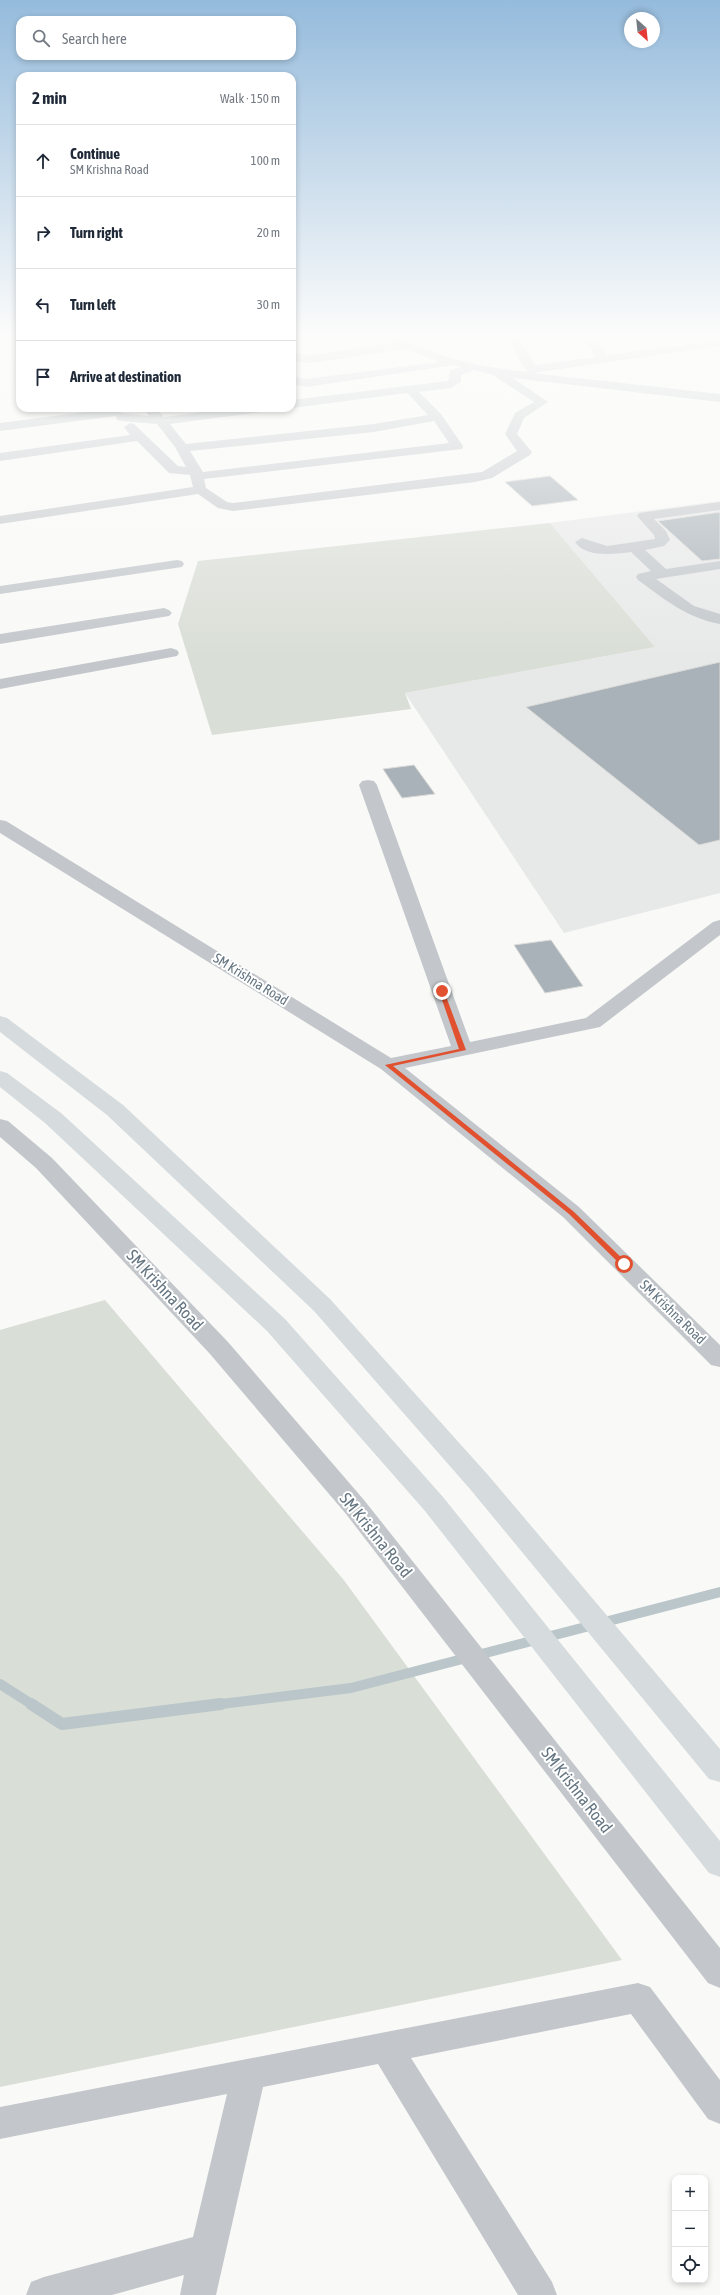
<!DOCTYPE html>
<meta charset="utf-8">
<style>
:root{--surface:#fff;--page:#f6f6f7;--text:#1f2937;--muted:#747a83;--line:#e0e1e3}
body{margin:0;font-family:"Asap Condensed",sans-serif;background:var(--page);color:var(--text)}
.controls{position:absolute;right:12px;bottom:12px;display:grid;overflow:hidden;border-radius:8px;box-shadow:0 2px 6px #0003}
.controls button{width:36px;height:36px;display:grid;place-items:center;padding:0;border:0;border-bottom:1px solid var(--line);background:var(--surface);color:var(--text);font:20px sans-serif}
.compass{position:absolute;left:624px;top:12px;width:36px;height:36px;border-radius:50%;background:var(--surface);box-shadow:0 2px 6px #0003;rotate:153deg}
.stop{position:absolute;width:12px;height:12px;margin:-9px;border:3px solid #e1512f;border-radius:50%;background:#fff}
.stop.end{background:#e1512f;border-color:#fff;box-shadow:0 1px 4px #0008}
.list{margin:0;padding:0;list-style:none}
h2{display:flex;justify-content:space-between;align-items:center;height:52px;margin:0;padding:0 16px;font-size:17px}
h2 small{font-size:13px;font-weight:400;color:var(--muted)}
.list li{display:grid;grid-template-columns:26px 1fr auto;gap:12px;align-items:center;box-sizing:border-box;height:72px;padding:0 16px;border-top:1px solid var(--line)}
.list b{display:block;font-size:15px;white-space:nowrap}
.list p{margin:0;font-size:13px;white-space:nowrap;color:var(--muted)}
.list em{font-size:13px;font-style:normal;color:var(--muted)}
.icon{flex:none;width:22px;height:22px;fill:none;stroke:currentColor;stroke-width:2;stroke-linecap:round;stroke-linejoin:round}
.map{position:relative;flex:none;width:720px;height:2295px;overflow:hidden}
.search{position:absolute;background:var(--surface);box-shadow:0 2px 6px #0003;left:16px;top:16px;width:280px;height:44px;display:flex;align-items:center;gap:10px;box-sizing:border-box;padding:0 14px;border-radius:12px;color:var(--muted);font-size:15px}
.panel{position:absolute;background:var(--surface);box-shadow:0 2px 6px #0003;left:16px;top:72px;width:280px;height:340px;border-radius:12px}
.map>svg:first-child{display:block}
</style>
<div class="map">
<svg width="720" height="2295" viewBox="0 0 720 2295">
<rect width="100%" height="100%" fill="#f9f9f7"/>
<path fill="#e7e8e8" d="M720,501V893L564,933L405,693L655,647L550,523Z"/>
<path fill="#d9ded6" d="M550,523L655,647L405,693L411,709L212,735L178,624L198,561Z
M105,1300L343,1579L622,1960L0,2087V1330Z"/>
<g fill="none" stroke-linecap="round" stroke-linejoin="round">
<path stroke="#bac6ca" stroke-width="10" d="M0,1684L33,1705
M213,1705L351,1688L720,1592"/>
<path stroke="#bac6ca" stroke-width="12" d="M31,1704L62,1724L221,1704"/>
</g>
<path fill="#a9b2b8" stroke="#dbdbd9" d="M550,476L578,500L532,506L505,482Z
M720,512V559L702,561L658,521Z
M720,662V840L699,845L526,707Z
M414,765L435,794L402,798L383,769Z
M551,940L583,986L545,993L514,945Z"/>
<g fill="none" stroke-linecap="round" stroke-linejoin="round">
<path fill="#c3c7cb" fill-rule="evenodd" d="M0,337H11L0,341Z
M380,337C404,337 423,348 445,356C472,365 501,369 529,372L525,369L506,337H518L535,365L596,357L583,337H595L607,355L720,340V346L532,373L720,394V402L513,378L548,402L524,418L517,434L532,452L530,455L492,478L475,482L233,511L218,508L198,494L0,524V516L193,487L190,475L169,473L137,441L0,461V453L130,435L124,427L130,423L134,424L178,466L186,467L175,447L157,424L121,421L117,420L116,416L0,431V423L116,408L120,409L121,413L149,416L143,408H156L164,417L233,408H268L262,412L170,424L186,444L374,424L428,415L407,393L292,408V400L448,381L451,370L461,367L454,365L306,387L292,384V376L306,379L439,362L405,349L311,363L292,361V353L311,355L392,343ZM474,370L493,375L534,402L515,413L505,434L517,451L482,472L233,503L227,502L206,488L204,479L462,449L463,446L441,414L419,392L451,388L461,382V375ZM434,421L449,443L203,472L190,451L374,432Z
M720,502V510L654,519L666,531L670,540L664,546L645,550L666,569L720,561V569L656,579L694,606L720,614V624C687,618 664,599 638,580L636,577L638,574L651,571L631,552C614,554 586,558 575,542L582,538L607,546L655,539L654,535L637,516L639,513Z
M177,560L182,561L184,564L182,567L0,594V586Z
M164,608L169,610L172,613L169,616L0,644V634Z
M171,648L177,650L179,653L177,656L0,689V679Z
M368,780L374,781L377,785L470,1042L586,1018L713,922L720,920V935L600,1027L405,1068L579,1207L720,1345V1367L711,1365L563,1217L381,1069L0,833V820L6,821L391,1058L451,1046L359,785L362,781Z
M0,1119L8,1121L52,1158L228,1342L364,1500L720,1948V1988L708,1983L346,1514L210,1354L36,1168L0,1137Z
M638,1983L650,1987L720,2080V2124L708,2119L631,2014L411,2058L552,2282L557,2295H518L378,2064L263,2087L216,2295H180L184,2275L112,2295H26L31,2282L44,2277L193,2237L227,2094L0,2139V2107Z"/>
<path fill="#d6dbde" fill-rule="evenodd" d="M0,1016L7,1018L123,1105L330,1299L488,1475L720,1749V1782L709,1779L470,1489L314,1311L107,1115L0,1032Z
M0,1071L7,1073L61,1113L285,1319L443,1497L720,1841V1877L709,1873L425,1511L267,1331L45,1123L0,1087Z"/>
</g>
<linearGradient id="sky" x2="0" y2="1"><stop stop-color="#95bbdc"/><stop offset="0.51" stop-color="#fcfcfb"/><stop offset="1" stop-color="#fcfcfb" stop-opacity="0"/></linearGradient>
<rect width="720" height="659" fill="url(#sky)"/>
<path fill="#e1512f" d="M442,989L444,991L466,1050L393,1066L573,1211L627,1263V1266H622L569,1214L385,1065L459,1049L439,991Z"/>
<g text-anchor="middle" stroke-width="4" stroke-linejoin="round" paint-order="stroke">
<g font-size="14" fill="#657682" stroke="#fff">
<text transform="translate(251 979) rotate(32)" y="5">SM Krishna Road</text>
<text transform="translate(673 1312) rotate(44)" y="5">SM Krishna Road</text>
</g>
<g font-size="17" fill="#657682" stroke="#fff">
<text transform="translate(165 1290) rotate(47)" y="6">SM Krishna Road</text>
<text transform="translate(376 1535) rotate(51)" y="6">SM Krishna Road</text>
<text transform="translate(577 1790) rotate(52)" y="6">SM Krishna Road</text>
</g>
</g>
</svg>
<div class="controls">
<button>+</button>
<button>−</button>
<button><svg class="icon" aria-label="locate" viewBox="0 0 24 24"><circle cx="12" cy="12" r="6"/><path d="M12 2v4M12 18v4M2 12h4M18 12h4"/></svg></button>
</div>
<svg class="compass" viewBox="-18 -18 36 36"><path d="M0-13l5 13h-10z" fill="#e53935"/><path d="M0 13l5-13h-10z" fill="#747a83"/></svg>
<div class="stop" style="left:624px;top:1264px"></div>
<div class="stop end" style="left:442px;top:991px"></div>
<div class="search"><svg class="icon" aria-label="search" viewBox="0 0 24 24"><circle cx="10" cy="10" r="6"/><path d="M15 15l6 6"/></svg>Search here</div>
<section class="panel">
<h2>2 min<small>Walk · 150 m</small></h2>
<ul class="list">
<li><svg class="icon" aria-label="ahead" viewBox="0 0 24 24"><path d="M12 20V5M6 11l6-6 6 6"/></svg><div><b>Continue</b><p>SM Krishna Road</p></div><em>100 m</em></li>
<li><svg class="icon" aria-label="right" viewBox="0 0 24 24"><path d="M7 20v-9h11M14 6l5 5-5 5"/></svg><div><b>Turn right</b></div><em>20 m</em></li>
<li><svg class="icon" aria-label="left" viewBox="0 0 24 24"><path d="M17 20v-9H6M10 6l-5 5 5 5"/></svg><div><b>Turn left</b></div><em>30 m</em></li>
<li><svg class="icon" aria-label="arrive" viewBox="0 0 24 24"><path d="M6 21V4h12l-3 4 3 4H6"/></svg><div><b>Arrive at destination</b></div></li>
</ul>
</section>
</div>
